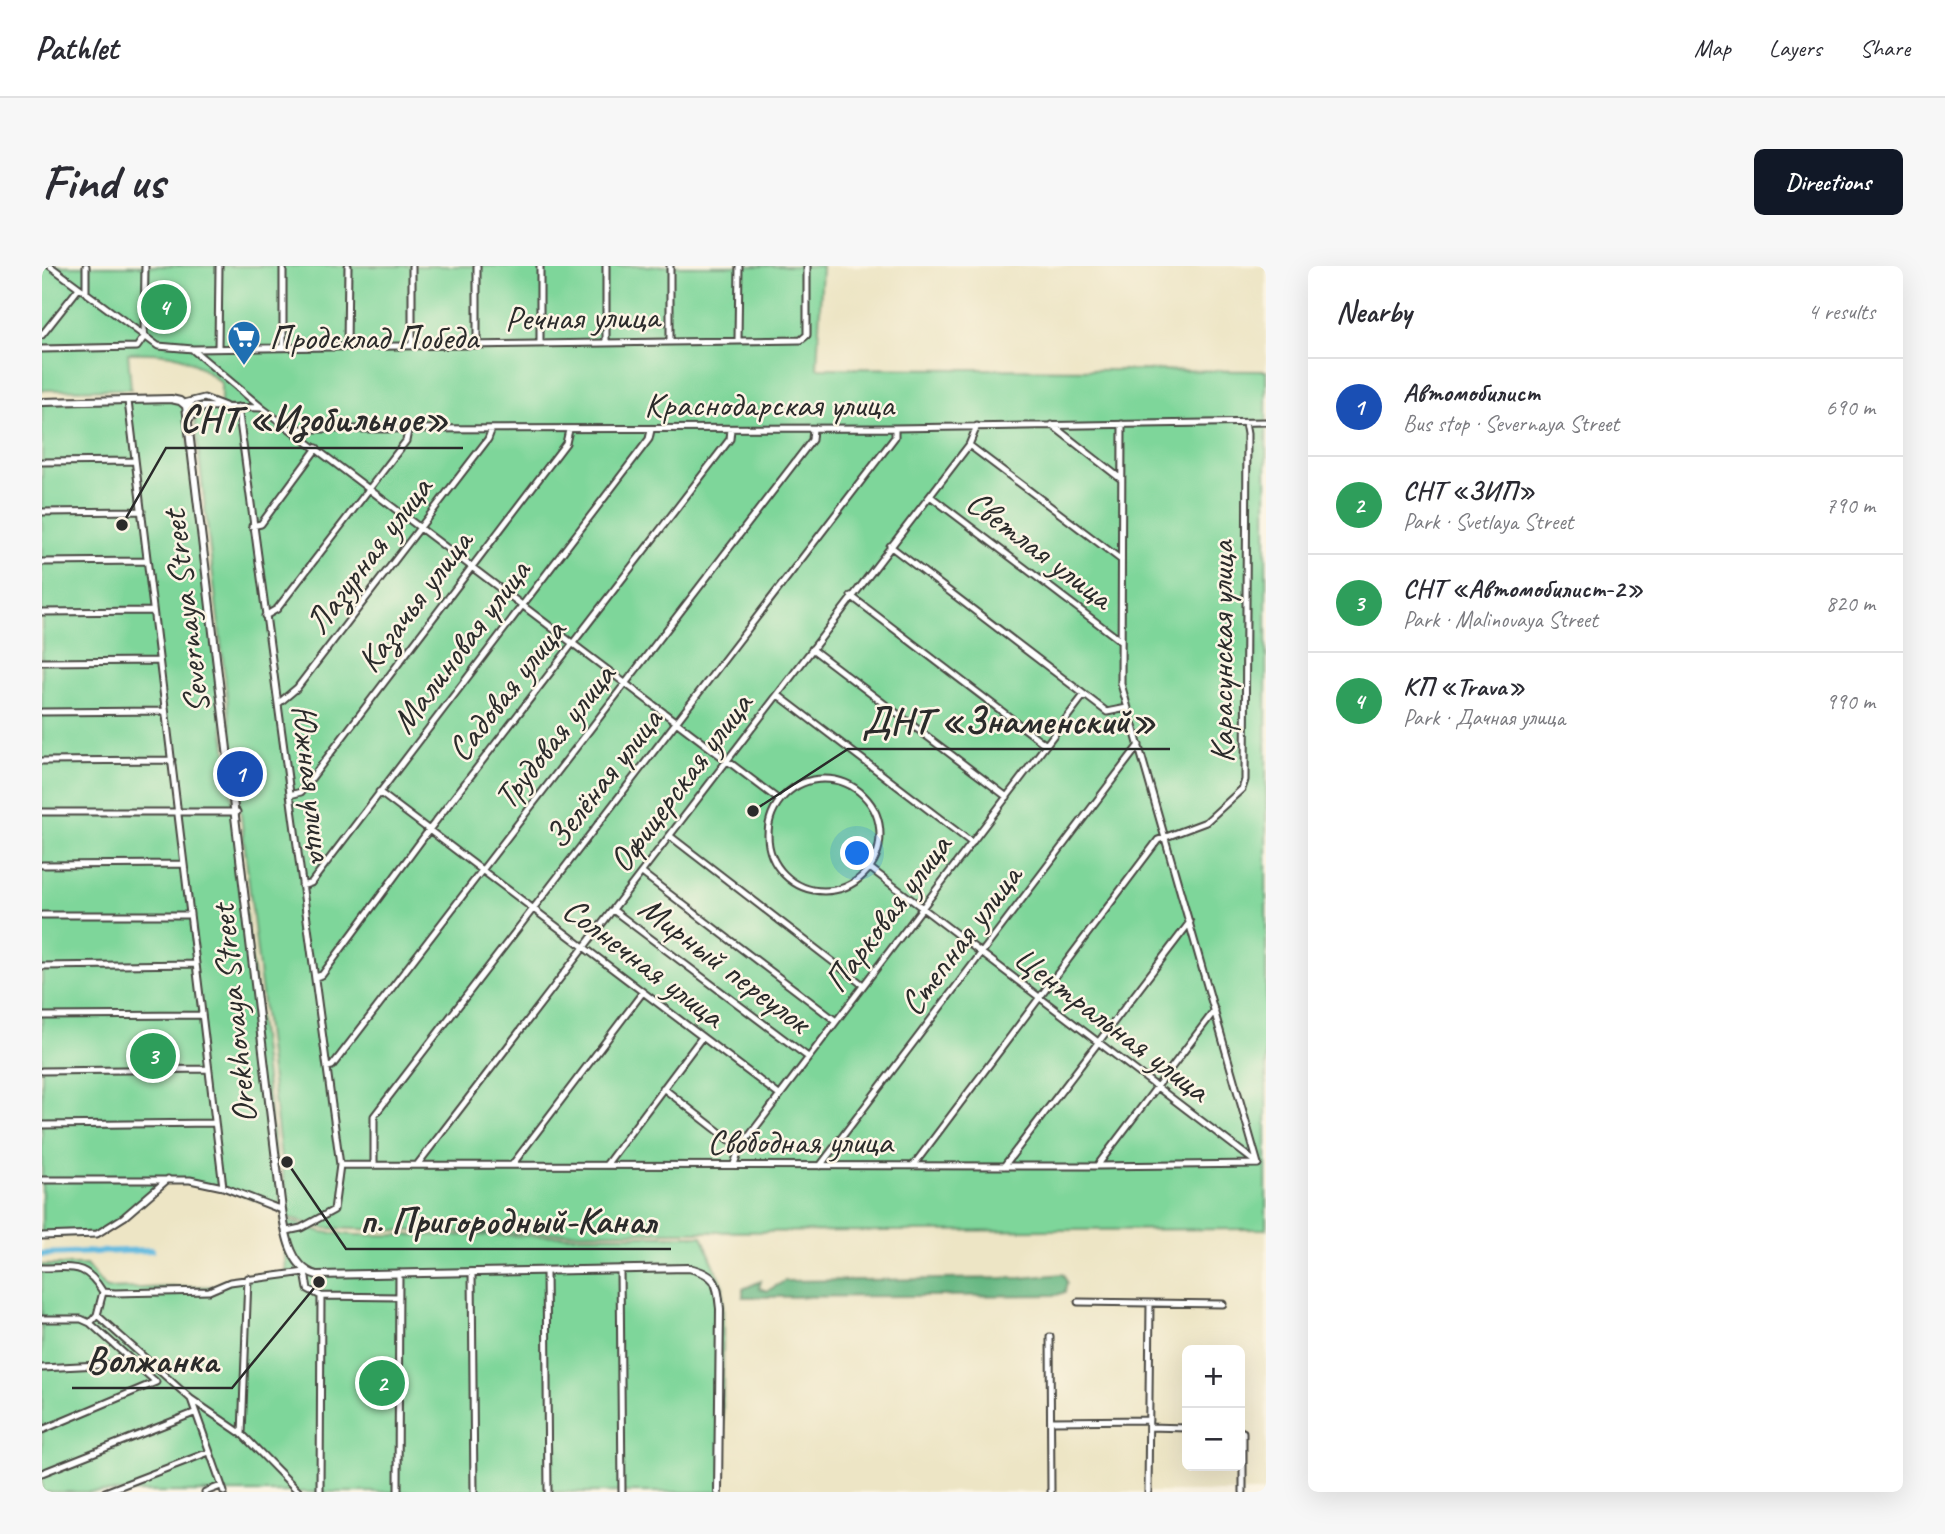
<!DOCTYPE html>
<meta charset="utf-8">
<style>
:root{--surface:#fff;--page:#f7f7f7;--text:#2b2b33;--muted:#7c7c81;--line:#e1e1e2;--accent:#111827}
body{margin:0;font-family:Caveat,sans-serif;background:var(--page);color:var(--text)}
.controls{position:absolute;right:21px;bottom:21px;display:grid;overflow:hidden;border-radius:10px;box-shadow:0 7px 28px #0002}
.controls button{width:63px;height:63px;display:grid;place-items:center;padding:0;border:0;border-bottom:2px solid var(--line);background:var(--surface);color:var(--text);font:35px sans-serif}
.you{position:absolute;left:816px;top:588px;width:24px;height:24px;margin:-18px;border:5px solid #fff;border-radius:50%;background:#1a73e8;box-shadow:0 0 0 10px #1a73e833}
.badge{display:grid;place-items:center;width:46px;height:46px;border-radius:50%;background:var(--accent);color:#fff;font-size:23px;font-weight:700}
.pin{position:absolute;translate:-50% -50%;border:4px solid #fff;box-shadow:0 2px 7px #0006}
.list{margin:0;padding:0;list-style:none}
h2{display:flex;justify-content:space-between;align-items:center;height:91px;margin:0;padding:0 28px;font-size:30px}
h2 small{font-size:23px;font-weight:400;color:var(--muted)}
.list li{display:grid;grid-template-columns:46px 1fr auto;gap:21px;align-items:center;box-sizing:border-box;height:98px;padding:0 28px;border-top:2px solid var(--line)}
.list b{display:block;font-size:26px;white-space:nowrap}
.list p{margin:0;font-size:23px;white-space:nowrap;color:var(--muted)}
.list em{font-size:23px;font-style:normal;color:var(--muted)}
.map{position:relative;flex:none;width:1224px;height:1226px;overflow:hidden;border-radius:10px}
header{display:flex;align-items:center;gap:42px;box-sizing:border-box;height:98px;padding:0 35px;background:var(--surface);border-bottom:2px solid var(--line)}
header strong{font-size:33px}
nav{display:flex;gap:38px;margin-inline-start:auto;font-size:24px}
.intro{display:flex;align-items:center;justify-content:space-between;box-sizing:border-box;height:168px;padding:0 42px}
h1{margin:0;font-size:49px}
.button{padding:18px 32px;border-radius:10px;background:var(--accent);color:#fff;font-size:24px;font-weight:700}
main{display:flex;gap:42px;padding:0 42px}
aside{flex:1;background:var(--surface);border-radius:10px;box-shadow:0 7px 28px #0002}
.map>svg:first-child{display:block}
</style>
<header>
<strong>Pathlet</strong>
<nav><a>Map</a><a>Layers</a><a>Share</a></nav>
</header>
<div class="intro"><h1>Find us</h1><a class="button">Directions</a></div>
<main>
<div class="map">
<svg width="1224" height="1226" viewBox="0 0 1224 1226">
<rect width="100%" height="100%" fill="#fcf5e5"/>
<filter id="ink" filterUnits="userSpaceOnUse"><feTurbulence type="fractalNoise" baseFrequency=".0143" numOctaves="2"/><feDisplacementMap in="SourceGraphic" scale="14" xChannelSelector="R" yChannelSelector="G"/><feConvolveMatrix kernelMatrix="1 2 1 2 8 2 1 2 1" color-interpolation-filters="sRGB"/></filter>
<filter id="wash" filterUnits="userSpaceOnUse"><feTurbulence type="fractalNoise" baseFrequency=".00686" numOctaves="4" result="noise"/><feDisplacementMap in="SourceGraphic" scale="28" xChannelSelector="R" yChannelSelector="G"/><feGaussianBlur stdDeviation="1.57" result="paint"/><feColorMatrix in="noise" values="0 0 0 0 0 0 0 0 0 0 0 0 0 0 0 0 0 1.4 0 .05"/><feComposite in="paint" operator="in"/></filter>
<g filter="url(#wash)">
<rect width="100%" height="100%" fill="#ede5c5"/>
<path fill="#7ed69a" stroke="#548062" stroke-width="2" d="M0,0H780L775,102L1224,105V963L440,967L282,962L246,952L151,138L179,139V117C144,88 132,86 86,87L89,123L0,124Z
M129,133L142,137L240,944L181,921L126,913L82,951L55,968L0,970V136Z
M240,953L280,966L313,969L660,970L681,1021V1226H0V999H44L64,1023L174,1020L193,1011L244,1006Z"/>
<path fill="#66b782" stroke="#487156" stroke-width="2" d="M1021,1008L1025,1016L1023,1026L1015,1029L701,1031V1023L719,1015L717,1022L725,1025L743,1015L979,1012Z"/>
<g fill="none" stroke-linecap="round" stroke-linejoin="round">
<path stroke="#62badf" stroke-width="6" d="M0,988L110,984"/>
</g>
</g>
<g filter="url(#ink)">
<g fill="none" stroke-linecap="round" stroke-linejoin="round">
<defs>
<path id="minor" d="M8,0L116,80L151,83L759,74L765,69V0
M44,0V27
M0,69L37,22
M696,73L697,0
M628,74V0
M564,76V0
M498,77V0
M435,78V0
M370,79V0
M305,80L306,0
M241,81V0
M176,82L177,0
M0,83L95,81L102,71L103,0
M151,84L220,142L737,534
M86,135L181,921
M142,137L162,132L183,140
M144,140L220,142
M196,141L298,899L292,944L259,962L245,965
M147,153L161,142
M1080,158L1079,418L1216,898
M1010,159L1079,213
M252,163L853,162L1224,156
M927,179L1078,293
M0,196L93,195
M888,230L1079,375
M0,246L100,245
M210,260L219,258L275,182
M848,280L1065,446L1085,442
M0,296L105,295
M809,330L1004,479
M0,346L111,345
M223,350L235,343L364,175L366,165
M770,383L965,531
M0,396L117,395
M736,429L930,577
M237,437L255,422L446,173L449,165
M0,446L123,445
M0,495L130,494
M726 569a56 56 0 1 1 112 0a56 56 0 1 1-112 0Z
M337,526L737,829
M248,529L259,526L524,177L527,164
M0,546H195
M628,570L821,719
M0,599L142,598
M828,602L1216,898
M600,607L794,755
M260,620L269,617L607,173L609,164
M571,644L766,791
M0,649H148
M0,700L154,698
M273,711L280,709L387,564L688,173L689,163
M0,750L160,749
M285,801L290,800L770,174L771,163
M0,805L166,803
M621,822L698,882
M0,859L173,857
M692,898L698,882L1042,429
M298,899L1055,900L1216,898
M332,899V850L853,171V162
M375,899L927,179L935,160
M470,899L601,726
M564,899L660,771
M778,900L1097,479
M871,900L1116,574L1164,556L1200,523L1203,514L1205,168L1203,157
M962,900L1148,656
M1055,900L1173,744
M0,914H148L181,921L240,944
M0,970L55,968L82,951L126,913
M0,1002C31,1002 43,996 61,1026L73,1027L167,1025L188,1016L263,1006L266,1023L279,1030L278,1226
M578,1003L580,1226
M504,1004L506,1226
M430,1006L432,1226
M61,1026L55,1049L149,1133L182,1226
M279,1030L357,1031
M1036,1036L1181,1038
M0,1053H39L48,1057L55,1049
M1008,1071L1009,1226
M0,1102L75,1098L85,1090
M149,1133L200,1168L257,1226
M1010,1155L1107,1154
M1107,1161L1145,1162
M0,1164L114,1116L48,1057
M1198,1165L1201,1166V1226
M200,1168L206,1012
M0,1207L152,1147
M63,1226L167,1186
M163,1226L179,1220
M356,1226L357,1007
M1106,1226L1108,1037"/>
<path id="tertiary" d="M0,136L129,133L138,135L144,140L237,919C241,947 242,1001 275,1009L647,1002C675,1009 675,1016 678,1043L676,1226"/>
</defs>
<use href="#minor" stroke="#484742" stroke-width="9"/>
<use href="#tertiary" stroke="#484742" stroke-width="10"/>
<use href="#minor" stroke="#fff" stroke-width="5"/>
<use href="#tertiary" stroke="#fff" stroke-width="6"/>
</g>
</g>
<defs>
<symbol id="supermarket-pin" viewBox="-11 -11 22 30"><path d="M0 17L-7.5 6A9.5 9.5 0 1 1 7.5 6Z" fill="#1f6fb2" stroke="#fcf5e5"/><path d="M-6-5.5h2.5l.6 2H6L4.5 2H-2.5L-4.4-4H-6ZM-1.5 3.2a1.3 1.3 0 1 0 .1 0ZM3 3.2a1.3 1.3 0 1 0 .1 0Z" fill="#fff"/></symbol>
</defs>
<g fill-rule="evenodd">
<use href="#supermarket-pin" x="183" y="52" width="38" height="52"/>
</g>
<g text-anchor="middle" stroke-width="5" stroke-linejoin="round" paint-order="stroke">
<g font-size="35" fill="#2b2b2b" stroke="#fcf5e5">
<text transform="translate(540 51) rotate(-1)" y="12">Речная улица</text>
<text x="727" y="150">Краснодарская улица</text>
<text transform="translate(998 283) rotate(37)" y="12">Светлая улица</text>
<text transform="translate(326 289) rotate(-53)" y="12">Лазурная улица</text>
<text transform="translate(372 335) rotate(-53)" y="12">Казачья улица</text>
<text transform="translate(143 346) rotate(-97)" y="12">Severnaya Street</text>
<text transform="translate(418 380) rotate(-53)" y="12">Малиновая улица</text>
<text transform="translate(1179 386) rotate(-90)" y="12">Карасунская улица</text>
<text transform="translate(464 424) rotate(-52)" y="12">Садовая улица</text>
<text transform="translate(512 470) rotate(-52)" y="12">Трудовая улица</text>
<text transform="translate(561 512) rotate(-52)" y="12">Зелёная улица</text>
<text transform="translate(638 516) rotate(-53)" y="12">Офицерская улица</text>
<text transform="translate(271 517) rotate(83)" y="12">Южная улица</text>
<text transform="translate(845 647) rotate(-53)" y="12">Парковая улица</text>
<text transform="translate(918 674) rotate(-53)" y="12">Степная улица</text>
<text transform="translate(602 696) rotate(37)" y="12">Солнечная улица</text>
<text transform="translate(683 698) rotate(37)" y="12">Мирный переулок</text>
<text transform="translate(191 748) rotate(-96)" y="12">Orekhovaya Street</text>
<text transform="translate(1070 757) rotate(37)" y="12">Центральная улица</text>
<text x="758" y="887">Свободная улица</text>
</g>
<g font-size="35" fill="#2b2b2b" stroke="#fcf5e5" text-anchor="start">
<text x="227" y="83">Продсклад Победа</text>
</g>
</g>
<path fill="none" stroke="#2b2b2b" stroke-width="2.5" d="M80 259L124 182H421M711 545L806 483H1128M245 896L304 983H629M277 1016L190 1122H30"/>
<g fill="#2b2b2b" stroke="#fcf5e5" stroke-width="2.5">
<circle cx="80" cy="259" r="7"/>
<circle cx="711" cy="545" r="7"/>
<circle cx="245" cy="896" r="7"/>
<circle cx="277" cy="1016" r="7"/>
</g>
<g font-size="37" text-anchor="middle" font-weight="bold" fill="#2b2b2b" stroke="#fcf5e5" stroke-width="5" stroke-linejoin="round" paint-order="stroke">
<text x="272" y="165">СНТ «Изобильное»</text>
<text x="967" y="467">ДНТ «Знаменский»</text>
<text x="466" y="967">п. Пригородный-Канал</text>
<text x="110" y="1106">Волжанка</text>
</g>
</svg>
<div class="controls">
<button>+</button>
<button>−</button>
</div>
<div class="you"></div>
<div class="pin badge" style="left:198px;top:508px;background:#1a4fb4">1</div>
<div class="pin badge" style="left:340px;top:1117px;background:#2e9e5b">2</div>
<div class="pin badge" style="left:111px;top:790px;background:#2e9e5b">3</div>
<div class="pin badge" style="left:122px;top:41px;background:#2e9e5b">4</div>
</div>
<aside>
<h2>Nearby<small>4 results</small></h2>
<ul class="list">
<li><span class="badge" style="background:#1a4fb4">1</span><div><b>Автомобилист</b><p>Bus stop · Severnaya Street</p></div><em>690 m</em></li>
<li><span class="badge" style="background:#2e9e5b">2</span><div><b>СНТ «ЗИП»</b><p>Park · Svetlaya Street</p></div><em>790 m</em></li>
<li><span class="badge" style="background:#2e9e5b">3</span><div><b>СНТ «Автомобилист-2»</b><p>Park · Malinovaya Street</p></div><em>820 m</em></li>
<li><span class="badge" style="background:#2e9e5b">4</span><div><b>КП «Trava»</b><p>Park · Дачная улица</p></div><em>990 m</em></li>
</ul>
</aside>
</main>
